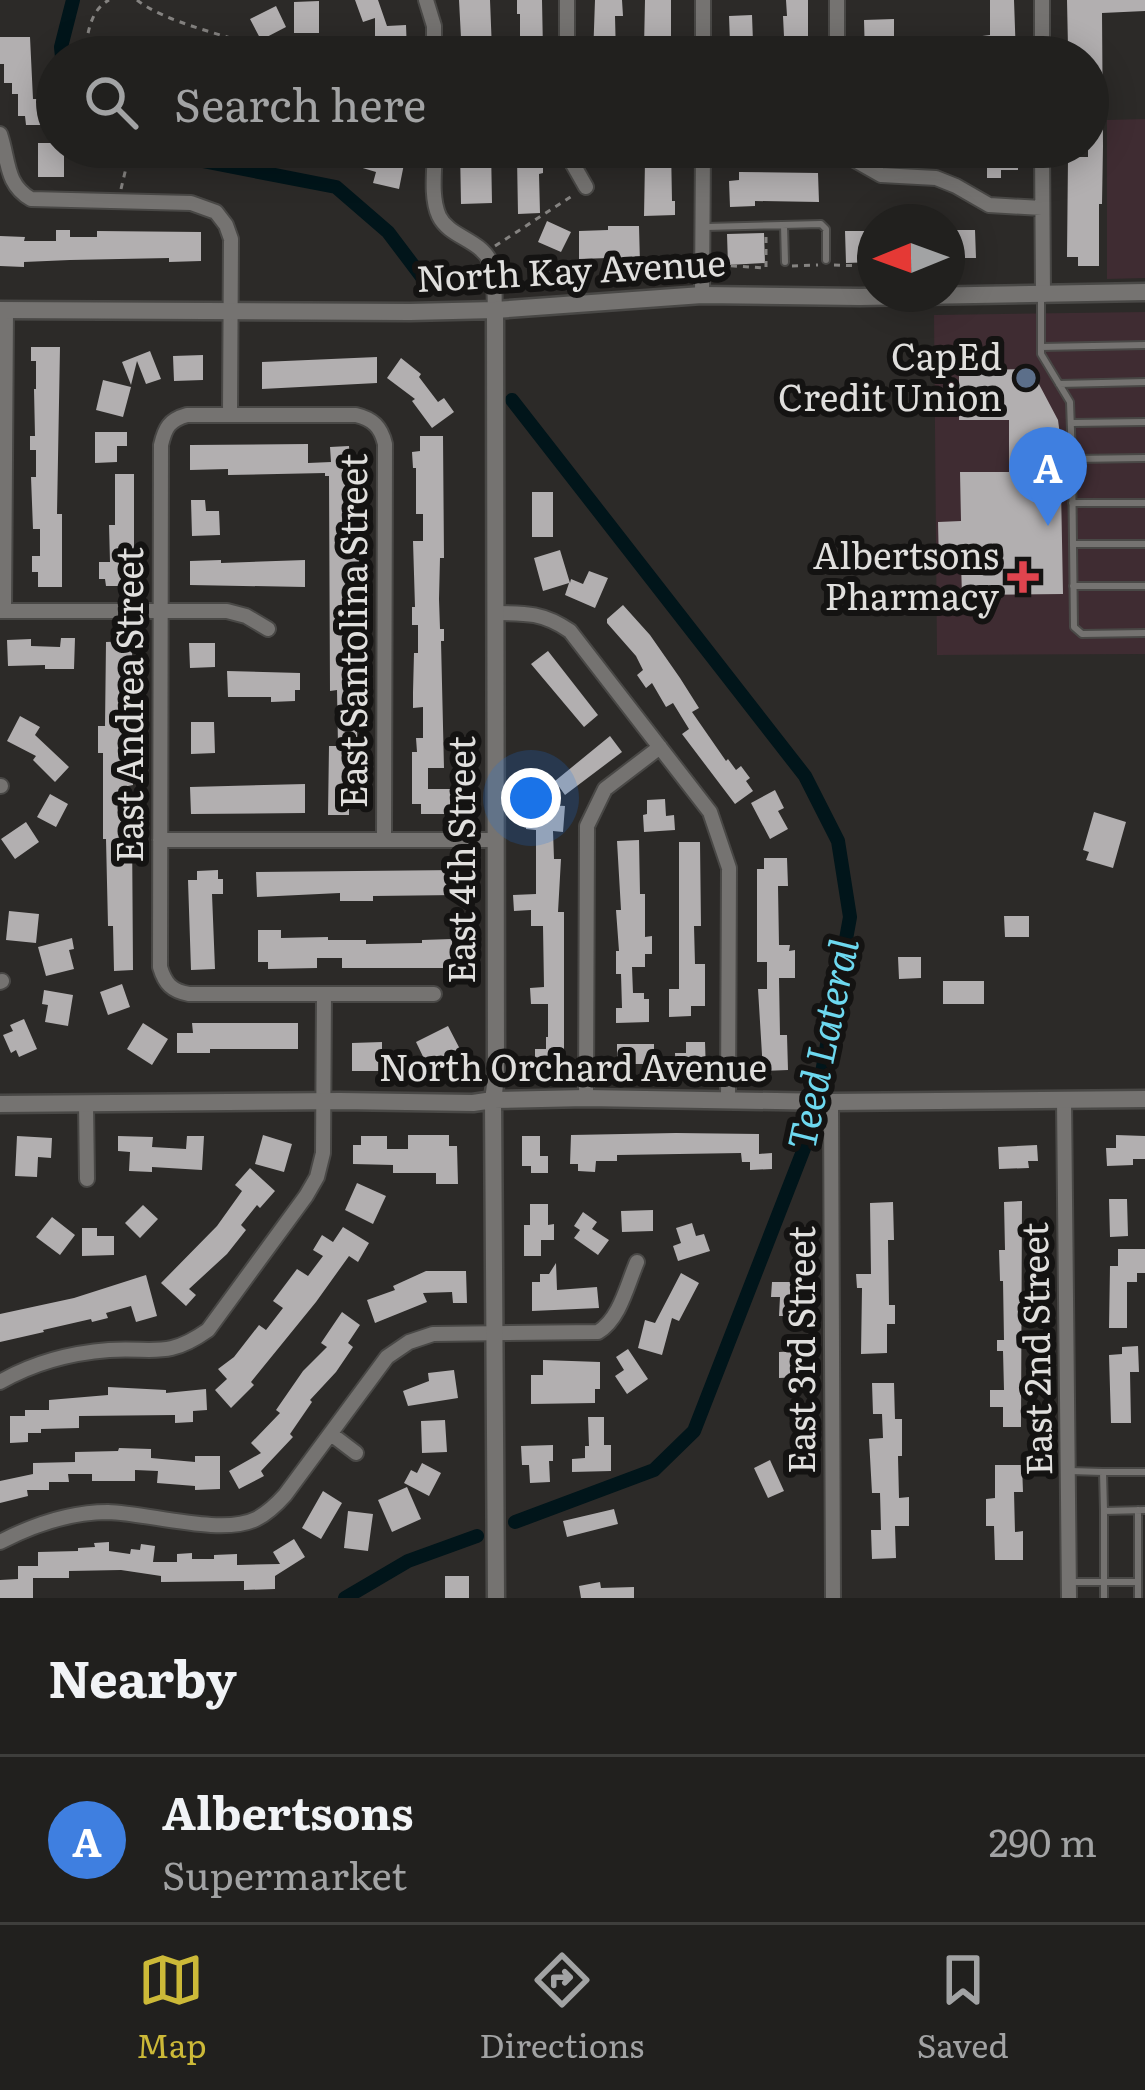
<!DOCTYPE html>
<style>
:root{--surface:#21201e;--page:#2d2d2b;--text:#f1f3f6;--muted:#a2a3a4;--line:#3e3e3c;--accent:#ccb938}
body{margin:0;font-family:Literata,serif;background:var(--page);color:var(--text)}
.compass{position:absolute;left:857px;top:204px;width:108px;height:108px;border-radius:50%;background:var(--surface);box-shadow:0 6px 30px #0003;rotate:269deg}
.you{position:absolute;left:531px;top:798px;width:42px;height:42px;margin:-30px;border:9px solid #fff;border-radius:50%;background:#1a73e8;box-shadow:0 0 0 18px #1a73e833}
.badge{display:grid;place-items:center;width:78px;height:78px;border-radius:50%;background:var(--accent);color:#fff;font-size:39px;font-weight:700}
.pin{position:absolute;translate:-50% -99px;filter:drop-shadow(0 3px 6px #0008)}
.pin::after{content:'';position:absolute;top:63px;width:42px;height:36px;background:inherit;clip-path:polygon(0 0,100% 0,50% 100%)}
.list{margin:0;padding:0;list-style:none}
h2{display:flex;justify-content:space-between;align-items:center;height:156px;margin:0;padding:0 48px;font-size:51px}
h2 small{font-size:39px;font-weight:400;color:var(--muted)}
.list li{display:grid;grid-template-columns:78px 1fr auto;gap:36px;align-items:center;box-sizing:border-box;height:168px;padding:0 48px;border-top:3px solid var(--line)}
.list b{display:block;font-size:45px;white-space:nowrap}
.list p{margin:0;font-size:39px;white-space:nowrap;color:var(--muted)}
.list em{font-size:39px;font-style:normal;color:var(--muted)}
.icon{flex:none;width:66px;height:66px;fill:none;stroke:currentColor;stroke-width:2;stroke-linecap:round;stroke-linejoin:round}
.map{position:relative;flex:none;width:1145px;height:1598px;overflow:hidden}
.search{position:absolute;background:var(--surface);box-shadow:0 6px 30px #0003;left:36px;right:36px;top:36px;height:132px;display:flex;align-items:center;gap:30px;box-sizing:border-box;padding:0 42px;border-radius:66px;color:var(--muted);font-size:45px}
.sheet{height:324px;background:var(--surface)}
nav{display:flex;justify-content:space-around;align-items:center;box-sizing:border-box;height:168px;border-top:3px solid var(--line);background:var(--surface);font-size:33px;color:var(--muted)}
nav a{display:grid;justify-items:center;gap:6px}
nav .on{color:var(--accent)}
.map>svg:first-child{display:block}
</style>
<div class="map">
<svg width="1145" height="1598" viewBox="0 0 1145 1598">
<rect width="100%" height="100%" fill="#2c2a28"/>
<path fill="#3f2c32" d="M1145,119V278L1107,279V120Z
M1145,312V654L937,655L934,315Z"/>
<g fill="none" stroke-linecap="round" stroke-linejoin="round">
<path stroke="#01151a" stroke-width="14" d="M62,57L61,47L73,0
M131,147L336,187L388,232L428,285
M512,400L805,776L838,841L850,917L812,1128L694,1431L654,1470L515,1522
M345,1598L408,1561L477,1536"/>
</g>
<path fill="#b2afb0" d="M355,0H378L387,26L406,25L407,52L375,53V18L363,22Z
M459,0H490L492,50H488V57H462Z
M517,0H542L543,51H535V57H520V14H517Z
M595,0H622L623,16H615L616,57H593Z
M645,0H671V57H648V47H644Z
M786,0H808V57H785L783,16H787Z
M990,0H1014L1016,57H953L951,40L990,35Z
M1067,0H1145V11L1102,13L1103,146L1102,204H1099V266H1078V257H1067L1068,157H1088V56L1079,57V47L1068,48Z
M319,1V33H294V2Z
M276,6L286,27L261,40L250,19Z
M752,15L753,42L730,43L729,16Z
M894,19V44H887V57H865L864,20Z
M326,36H352V57H326Z
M0,37H30L33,99H46V125H26L25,116H18V94H12V83H4V64H0Z
M38,143H57V147H64V177H38Z
M308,147H378L376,152L405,159L399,189L373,183L376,172L346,163L347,160L308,152Z
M650,147H671L672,201H675V215L644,216L645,161H650Z
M987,147H1018V170H1001V178H987Z
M491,148L492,203L461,204L460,149Z
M517,158H543V173L539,174L540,213L518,214Z
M739,172L818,173L819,202L755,201V206L730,207L729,181L739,180Z
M547,221L571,232L561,252L538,242Z
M608,226H639L640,263L609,264V258L579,259V231L608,230Z
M56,230H70V237H97V231L201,232V261L169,262V258L70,260L24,262V267L0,266V236L25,237L24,241H56Z
M950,230H975L976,258H950Z
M845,231H875V262L846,263Z
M764,233L765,263L728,265L727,234Z
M31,347H60L57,514H62V587H38V572H32V556H40V529H33L31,477H36V450H30V436H35L34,389H36V361H31Z
M150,351L161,379L146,384L137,361L131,385L122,362Z
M203,355V380L174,381L173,356Z
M377,357V383L262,389V362Z
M401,358L421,374L419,377L438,402L444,398L454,412L432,428L412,401L415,399L387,378Z
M1031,369L1058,420L1060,435L1063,594L962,595L961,563L939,564L938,522L961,521L960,472H1009V420H959V370Z
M103,380L131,387L123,417L96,410Z
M95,432H127V446H117V462L95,463Z
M420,436H443L444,558H440L439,599L440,629H444V641H441L444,768H428V789H451V814H421V804H412V752H417L416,738H423V707L413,708V692L414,653H418V625H412V607H415L413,541H423V514H416V468H413L412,452L420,451Z
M308,444V463L331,462L330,447L349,446L350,461H359V634H354L358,761H352L353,782H358V799H349V815H328L329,746H338L337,690L330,691L329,476H325V473L228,475V469L190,470V445Z
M115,474H134V576L125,577V586H106L105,579H99V562H110L109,525H115Z
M532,492H553V537H532Z
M191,500H205L206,511H219L220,535L192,536Z
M560,550L570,583L571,579L583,584L589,571L608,578L595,608L565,595L569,583L543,591L534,558Z
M221,560V563L305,560V587L190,585V561Z
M623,605L650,635L680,678L699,708L692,712L726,761L728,759L736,770L741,766L750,778L746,781L753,791L735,804L682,734L689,729L673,703L666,707L652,683L646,688L637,675L643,670L636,656L607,623V619Z
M61,638H75L74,669H45V665L8,666L7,640L31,639V646L60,647Z
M132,641L133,785L128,786L127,825H132L133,970L114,971L113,926H108L106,839H103V753H98V726H105L106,642Z
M189,643H215V667L190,668Z
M548,651L598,715L584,727L531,664Z
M227,671L300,673V690H295V701L271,702V697H228Z
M20,716L40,727L35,735L69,767L55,782L33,760L36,756L7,741Z
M191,722H214L215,753L191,754Z
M610,736L622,752L565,795L555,781Z
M305,784V813L191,814L190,787Z
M775,790L784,808L778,811L788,829L770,839L751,803Z
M50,794L68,804L56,827L37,817Z
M665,799L666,816L674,815L675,830L644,832L643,815L647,814V800Z
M549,805L565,806L563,832L553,831L554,859H561L558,912H564V1065H535V1049H546V1037H548V1004H531L530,988L544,987L543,926H531V910L514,911L513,895L536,894V830L526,829L527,809L549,811Z
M1094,812L1126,822L1113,868L1086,860L1089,852L1083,850Z
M26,822L39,842L15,859L1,839Z
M639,840L640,894H645V937L652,936V954H645V967H632L633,993H644V999H649V1022L616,1023V1008H622L621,974H616V951H619L616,910H621L617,841Z
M679,842H700L701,926H694L695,964H705V1006H691V1016L669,1017V989H679Z
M764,858H787L788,886H778L779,945H790L789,951L795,950V978H779L780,1035H787L788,1070L763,1071L758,989H767V962H757V869H764Z
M218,870V879H223V894H212L215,969L191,970L188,880H197V871Z
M458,870V895L373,896V901H340V893L257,897L256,872Z
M9,911L39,914L36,943L6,940Z
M1004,916H1029V937H1005Z
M258,930H281V938L328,937V940H366V944L422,943V940L452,939V968H342V958H317V968L268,969V962H258Z
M72,938L74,949L69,950L74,969L46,976L38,947Z
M898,957H921V978L899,979Z
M943,981H984V1004H943Z
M122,984L130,1007L108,1015L100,992Z
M44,990L73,995L68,1026L45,1022L48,1005L42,1004Z
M24,1019L37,1049L19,1057L16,1050L11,1053L3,1035L13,1031L10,1025Z
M143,1023L168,1039L152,1065L127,1049Z
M192,1023H298V1049H210V1053H177V1033H193Z
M448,1026L462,1053L429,1069L416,1042Z
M382,1042V1071H352V1043Z
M686,1042H705L706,1072H676L675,1053H686Z
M617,1044H654V1064H617Z
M676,1133L759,1134V1154L772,1153V1169L750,1170V1162H742L741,1153L617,1155V1161H596L595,1172L578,1171V1164H570L571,1135Z
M263,1135L292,1144L284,1172L255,1164Z
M408,1135H449V1146H457L458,1184H436V1173H393V1165L353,1164V1145H361V1136H387V1149H408Z
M1116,1135L1145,1136V1159H1133V1165L1107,1166L1106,1148H1116Z
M17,1136L52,1138L51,1158L38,1157L37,1177L15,1176Z
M118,1136L153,1137L152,1147L186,1149L187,1136H204L202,1170L152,1167V1172L129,1171L130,1152L118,1151Z
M522,1136H540V1156H548V1173H531V1166H522Z
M1037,1145L1038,1161H1028L1029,1168L999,1169L998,1147Z
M250,1168L275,1191L260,1208L257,1205L241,1225L246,1230L227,1254L189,1289L196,1295L186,1306L161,1283L217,1226L242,1191L235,1185Z
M357,1183L386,1196L373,1224L345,1210Z
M1109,1199H1127L1128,1236L1110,1237Z
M1022,1201L1021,1427H1003V1407H990V1390H1004L1003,1351H997V1340H1004L1003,1281H1000L999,1250H1005L1004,1202Z
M893,1202L894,1240H888L889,1305H895V1324H887V1353L861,1354L862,1288H857L856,1274H871L870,1203Z
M530,1204H548V1225L554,1224V1240H541V1256H524V1225H530Z
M143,1205L158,1219L140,1238L125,1223Z
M653,1210V1231L622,1232L621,1211Z
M583,1212L597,1222L592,1229L609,1240L598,1255L574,1238L580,1230L574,1226Z
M52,1217L75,1235L60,1255L36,1237Z
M692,1223L696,1236L704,1234L710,1251L678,1261L673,1246L681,1243L676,1228Z
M343,1227L369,1243L358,1262L349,1256L316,1302L251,1382L254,1385L231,1408L215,1390L227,1379L218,1369L234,1357L259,1325L266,1330L283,1308L273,1301L297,1269L308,1276L323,1256L313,1250L322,1235L333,1242Z
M82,1228H97V1236H114V1255L82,1256Z
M1118,1249H1145V1273H1137V1282H1127V1328H1109L1110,1266H1118Z
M556,1263L557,1290L597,1287L599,1308L532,1311V1282H540V1274H549Z
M426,1271H466L467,1303H453L452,1292L423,1293L427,1302L375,1323L367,1300L395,1290L393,1286Z
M681,1273L699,1283L679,1321L672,1318L662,1355L638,1348L645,1320L655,1323Z
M146,1275L157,1316L136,1322L131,1306L106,1313L108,1318L92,1322L91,1319L43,1330L44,1332L0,1342V1314L74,1298Z
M772,1282H800L799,1316H779L780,1297H771Z
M342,1312L360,1325L348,1343L353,1347L336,1372L310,1400L312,1402L290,1434L293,1437L261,1471L264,1476L239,1489L229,1471L261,1453L251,1443L280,1413L276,1410L303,1371L327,1347L321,1343Z
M1138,1346L1139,1372H1130L1131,1423H1111L1109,1355L1122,1354V1347Z
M628,1349L648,1379L627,1394L615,1376L624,1370L616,1357Z
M799,1351L800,1377L779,1378V1352Z
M543,1360L600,1362V1389H595V1403L531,1404V1375H543Z
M454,1370L458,1398L408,1406L403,1391L429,1381L428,1373Z
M872,1383H894L895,1419H902V1456H898L899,1498L909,1497V1526H895L896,1558L872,1559L871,1530H881L880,1493H872L869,1439L883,1438L882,1414H873Z
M108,1387L166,1390V1393L206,1389L207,1410L193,1411V1422L175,1423V1415L79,1416V1428L41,1429V1433H28V1442L10,1443V1416H25V1410H49V1400L108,1395Z
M588,1417H604V1445H611V1471L572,1472V1459L585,1458V1446H589Z
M445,1420L447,1452L422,1453L421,1421Z
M553,1445V1461H549L550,1482L530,1483L529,1465H522L521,1446Z
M119,1448L151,1449V1458L195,1462V1456H220V1489L195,1490V1486L157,1483L158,1471L135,1470V1481H92V1474H68L69,1482H49V1490H27L28,1496L0,1503V1481L33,1474V1463L75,1462V1452L118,1451Z
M770,1460L784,1491L768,1498L754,1468Z
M422,1463L441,1473L429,1496L404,1483L411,1470L417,1473Z
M995,1465H1022L1023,1492H1014L1015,1532L1023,1531V1560H995L994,1526H986V1499L995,1498Z
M407,1487L421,1519L392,1532L378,1500Z
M323,1491L342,1503L321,1539L302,1528Z
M614,1509L618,1524L567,1537L563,1521Z
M348,1511L373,1514L368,1551L344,1548Z
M294,1539L305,1557L275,1576V1589L244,1590V1581L161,1582V1576L121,1570L69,1571V1578H33V1598H0V1580L18,1579V1566H38V1552L78,1551V1548L95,1547L94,1543L109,1542V1551L130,1554L131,1549L140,1550L141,1544L155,1546L153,1562H177V1554L192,1553V1559H214V1555L237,1554V1565L280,1564L273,1552Z
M445,1576H469V1598H445Z
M600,1582L601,1588L634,1587V1598H581L579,1586Z"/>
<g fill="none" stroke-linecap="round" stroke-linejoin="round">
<defs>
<path id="service" d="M784,225L785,262
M706,227L821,224L826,229V260
M1041,297V354L1070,402L1072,459
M1041,347L1145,345
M1059,384L1145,382
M1072,423L1145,422
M1145,458L1072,459L1074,627L1082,634L1145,633
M1072,503H1145
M1073,544H1145
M1073,586H1145
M1070,1471L1103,1472
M1138,1510V1598
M1104,1511L1103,1472H1145
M1070,1582H1138
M1104,1598V1511L1145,1510"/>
<path id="minor" d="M426,0L434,26V57
M1042,0V57
M567,57V0
M703,57V0
M837,57V0
M0,134C9,160 5,184 31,199L191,203L216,212L226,225L231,239L230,415
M435,147C435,168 430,196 439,216C449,237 479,239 490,261C496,274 494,296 495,310
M567,147L570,159L586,187
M823,147L837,150L881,175L936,178L956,186L989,205L1042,208
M1042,147L1043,295
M702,295L703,147
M0,611H227L246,616L268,629
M4,611L6,310
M495,613C527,613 544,613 570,631L710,812L729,868L728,1101
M0,786H1
M160,840H495
M384,840L385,444C381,427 373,419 356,415H187C169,420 165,428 161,445L160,967C165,984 172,991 189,994H434
M0,982L2,981
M586,1098L587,826L605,789L660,747
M1064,1099L1069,1598
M831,1102L833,1598
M86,1103L87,1179
M0,1382C33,1363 70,1353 109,1350C154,1347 167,1359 208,1330L306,1196L317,1177L323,1153L324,994
M331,1434L356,1453
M0,1542C33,1525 71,1512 108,1512C148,1513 222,1536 256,1519C268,1513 277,1504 285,1495L387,1357L409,1342L433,1334L598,1332C620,1319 627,1285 637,1262"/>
<path id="tertiary" d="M0,310L410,312L495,310L702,295L860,297L1145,292
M495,310L496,1078L493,1100L496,1598
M0,1104L340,1101L473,1103L493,1100L586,1098L831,1102L1145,1099"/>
</defs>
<use href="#service" stroke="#494846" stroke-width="10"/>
<use href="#minor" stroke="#494846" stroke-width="18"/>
<use href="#tertiary" stroke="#494846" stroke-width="21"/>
<path stroke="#858381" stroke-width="3" stroke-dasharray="6 6" stroke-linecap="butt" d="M137,0C164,22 228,36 263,48L273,57
M85,57C87,36 89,11 109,0
M121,189L131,147
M495,246L572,196
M719,265L766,268V235
M834,265L864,266V263
M792,266L818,265"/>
<use href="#service" stroke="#757371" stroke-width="6"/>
<use href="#minor" stroke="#757371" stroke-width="14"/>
<use href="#tertiary" stroke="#757371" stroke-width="16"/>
</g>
<circle fill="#5c6f8a" stroke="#141312" stroke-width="4.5" cx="1026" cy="378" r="12"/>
<path fill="#e0444e" stroke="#141312" stroke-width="4.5" d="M1017 559h12v12h12v12h-12v12h-12v-12h-12v-12h12z"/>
<g text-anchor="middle" stroke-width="12" stroke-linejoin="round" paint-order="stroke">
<g font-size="36" fill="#e0dfdd" stroke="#141312">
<text transform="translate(571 271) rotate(-3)" y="13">North Kay Avenue</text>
<text transform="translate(354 631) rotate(-90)" y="13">East Santolina Street</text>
<text transform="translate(130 705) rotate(-90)" y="13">East Andrea Street</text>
<text transform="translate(462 860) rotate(-90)" y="13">East 4th Street</text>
<text x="573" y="1081">North Orchard Avenue</text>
<text transform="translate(1037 1349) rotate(-91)" y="13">East 2nd Street</text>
<text transform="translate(802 1350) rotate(-90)" y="13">East 3rd Street</text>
</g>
<g font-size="36" fill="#e0dfdd" stroke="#141312" text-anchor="end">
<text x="1002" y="370">CapEd<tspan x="1002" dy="41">Credit Union</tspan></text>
<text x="999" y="569">Albertsons<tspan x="999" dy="41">Pharmacy</tspan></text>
</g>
<g font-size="39" font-style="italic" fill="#6dd8ef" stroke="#141312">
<text transform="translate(823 1044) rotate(-78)" y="14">Teed Lateral</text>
</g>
</g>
</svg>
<svg class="compass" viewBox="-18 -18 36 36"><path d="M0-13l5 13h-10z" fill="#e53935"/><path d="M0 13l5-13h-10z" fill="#a2a3a4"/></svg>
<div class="you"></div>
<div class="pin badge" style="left:1048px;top:526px;background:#3f7fe0">A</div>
<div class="search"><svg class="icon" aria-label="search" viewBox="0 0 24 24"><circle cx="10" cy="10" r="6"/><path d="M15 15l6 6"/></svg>Search here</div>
</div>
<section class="sheet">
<h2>Nearby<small></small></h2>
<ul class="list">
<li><span class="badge" style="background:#3f7fe0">A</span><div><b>Albertsons</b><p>Supermarket</p></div><em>290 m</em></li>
</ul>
</section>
<nav>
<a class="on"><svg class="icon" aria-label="map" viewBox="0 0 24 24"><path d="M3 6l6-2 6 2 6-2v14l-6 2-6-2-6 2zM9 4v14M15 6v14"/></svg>Map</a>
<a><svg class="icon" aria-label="directions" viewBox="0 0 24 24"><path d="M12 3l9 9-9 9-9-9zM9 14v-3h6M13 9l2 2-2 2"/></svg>Directions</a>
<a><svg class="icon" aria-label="saved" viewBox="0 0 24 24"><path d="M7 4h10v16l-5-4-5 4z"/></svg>Saved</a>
</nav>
